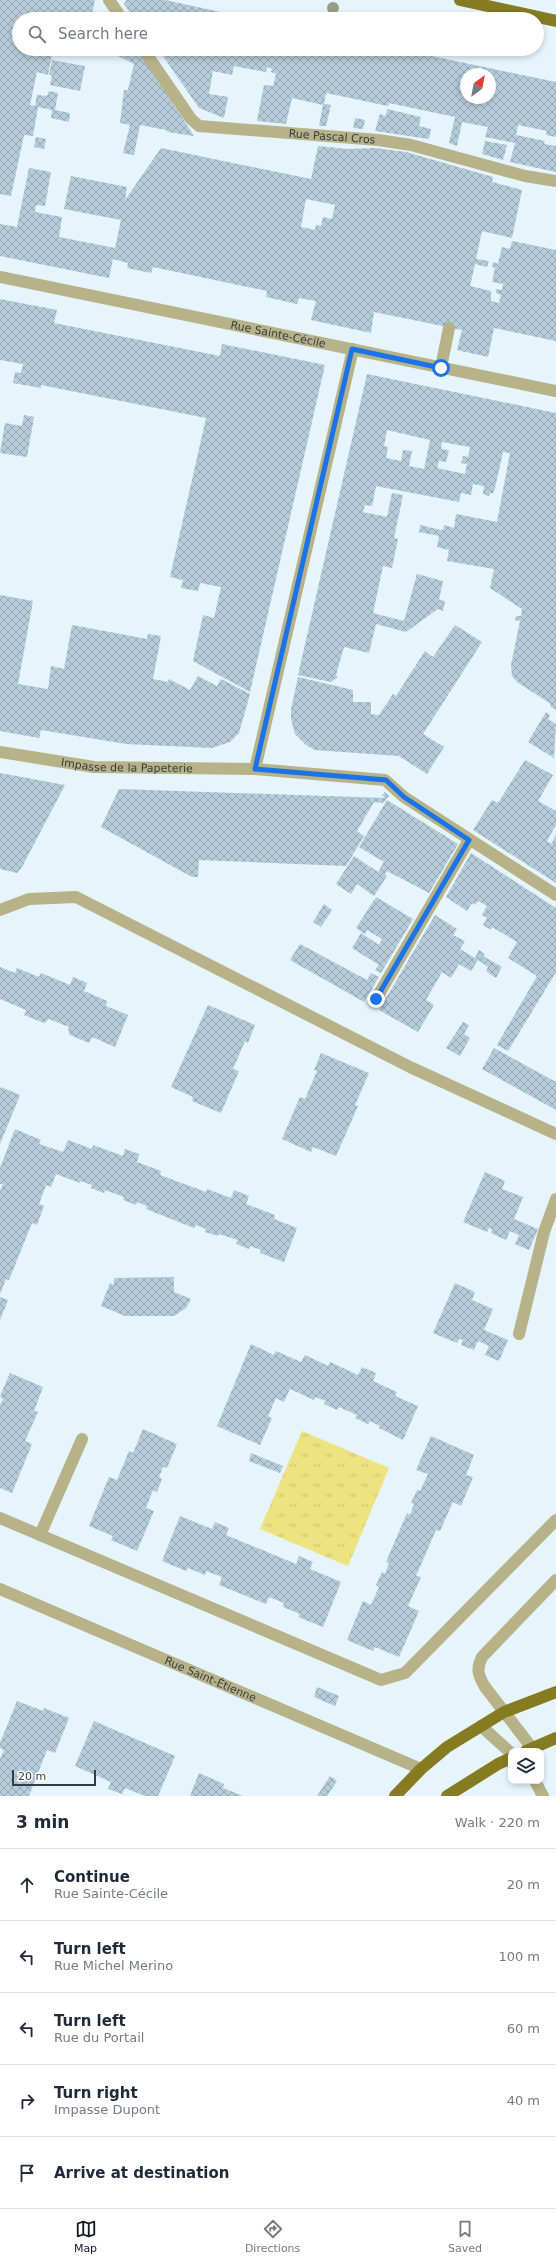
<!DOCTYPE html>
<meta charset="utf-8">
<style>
:root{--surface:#fff;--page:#f6f6f7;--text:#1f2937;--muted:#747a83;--line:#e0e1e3;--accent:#111827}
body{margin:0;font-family:"DejaVu Sans",sans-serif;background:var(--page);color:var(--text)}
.controls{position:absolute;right:12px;bottom:12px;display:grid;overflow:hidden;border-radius:8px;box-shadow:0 2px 6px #0003}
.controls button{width:36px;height:36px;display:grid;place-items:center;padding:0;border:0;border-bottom:1px solid var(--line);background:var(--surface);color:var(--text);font:20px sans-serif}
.compass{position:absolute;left:460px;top:68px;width:36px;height:36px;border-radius:50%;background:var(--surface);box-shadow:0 2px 6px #0003;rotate:32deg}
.scale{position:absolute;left:12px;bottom:10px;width:84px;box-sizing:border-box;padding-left:4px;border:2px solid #333d42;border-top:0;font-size:11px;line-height:14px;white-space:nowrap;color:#333d42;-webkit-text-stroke:3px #fff;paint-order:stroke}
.stop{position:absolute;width:12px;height:12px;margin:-9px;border:3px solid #1a73e8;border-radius:50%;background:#fff}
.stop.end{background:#1a73e8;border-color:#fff;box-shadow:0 1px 4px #0008}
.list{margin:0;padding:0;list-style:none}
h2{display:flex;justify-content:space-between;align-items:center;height:52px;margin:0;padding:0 16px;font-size:17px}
h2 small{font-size:13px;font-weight:400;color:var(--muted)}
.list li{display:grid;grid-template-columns:26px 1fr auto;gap:12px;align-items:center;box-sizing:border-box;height:72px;padding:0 16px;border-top:1px solid var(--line)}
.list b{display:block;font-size:15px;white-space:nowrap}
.list p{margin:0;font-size:13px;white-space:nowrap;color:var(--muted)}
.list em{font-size:13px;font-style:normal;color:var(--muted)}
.icon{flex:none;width:22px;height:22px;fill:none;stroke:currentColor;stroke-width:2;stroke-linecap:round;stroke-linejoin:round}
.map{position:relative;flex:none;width:556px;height:1796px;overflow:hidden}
.search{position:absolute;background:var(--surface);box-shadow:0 2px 6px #0003;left:12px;right:12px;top:12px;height:44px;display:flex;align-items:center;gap:10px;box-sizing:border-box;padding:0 14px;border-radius:22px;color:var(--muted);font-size:15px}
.sheet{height:412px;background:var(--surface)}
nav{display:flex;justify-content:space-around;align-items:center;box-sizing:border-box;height:56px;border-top:1px solid var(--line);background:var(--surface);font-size:11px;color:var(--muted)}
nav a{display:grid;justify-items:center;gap:2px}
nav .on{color:var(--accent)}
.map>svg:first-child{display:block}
</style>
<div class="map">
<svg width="556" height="1796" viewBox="0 0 556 1796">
<defs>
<pattern id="park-tufts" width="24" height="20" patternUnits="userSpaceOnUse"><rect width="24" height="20" fill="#eee281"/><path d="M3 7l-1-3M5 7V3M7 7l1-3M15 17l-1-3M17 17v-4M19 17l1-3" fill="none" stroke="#cdc371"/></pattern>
<pattern id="building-cross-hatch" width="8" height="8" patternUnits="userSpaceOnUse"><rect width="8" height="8" fill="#b5ccda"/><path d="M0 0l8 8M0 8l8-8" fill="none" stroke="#94a7b2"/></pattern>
</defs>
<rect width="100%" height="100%" fill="#e6f4fc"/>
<path fill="url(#park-tufts)" d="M302,1431L389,1468L348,1566L260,1529Z"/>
<path fill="url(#building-cross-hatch)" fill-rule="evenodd" d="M0,0H95L91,19H51L52,17L37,13L36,19H19V49H53L48,75L37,72L30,105L35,106L37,95L47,96L49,91L58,93L55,110L70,113L69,122L51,118L52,110L38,107L33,136L24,135L11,196L0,194Z
M126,0H165L253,19H135L124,4Z
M104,49H138L194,136L168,132L166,130L140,125L134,155L123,153L130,125L120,123L124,90H128L134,64Z
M158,49H398L556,82V137L546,135L547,131L518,125L516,135L545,141L544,144L556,146V172L510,162L515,143L485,137L488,127L462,122L457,146L449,143L455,117L389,103L388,106L326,93L324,104L331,105L326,126H319L323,105L292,98L286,124L257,121L264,85L273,86L276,74L271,72L272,69L267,67L266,72L234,66L232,75L213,71L209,94L228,97L224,118L199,108ZM466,74H490V98H466Z
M52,60L85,66L80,91L50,85L52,75H49Z
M387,109L421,117L419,126L431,129L429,139L375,131L380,114L386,116Z
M355,118L365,120L363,129L353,128Z
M36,137L46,139L44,149L34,147Z
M485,141L507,145L503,160L482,154Z
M318,146L347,149L375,148L406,152L493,177L492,182L522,190L512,238L482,231L476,259L489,261L487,267L475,264L470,286L491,291V301L499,303L501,295L496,293V289L502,290L503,284L492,282L495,268L492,267L493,262L498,264L502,247L510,249L512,241L556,250V341L494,328L488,357L457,350L462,330L374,312L371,333L311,320L316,301L299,298L297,304L266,297L267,291L153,267L151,273L127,268L128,263L113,259L109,278L0,256V224L17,227L29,168L51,172L45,206L36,205L35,212L62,217L59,237L115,248L121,220L64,209L71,176L127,187L125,200L161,148L311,179ZM306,199L335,205L332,219L323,217L321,226L316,225L315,230L301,227Z
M0,299L57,310L54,323L220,356L222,344L325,365L250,692L193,661L203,615L214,618L221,587L200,583L198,591L181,588L183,580L170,577L206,418L41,385V388L13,383L15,372L21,373L23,364L0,360Z
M367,374L556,413V710L550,706L551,704L517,682L512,676L511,665L520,621L515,620L516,616H521L522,609L490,588L494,569L447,561L449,550L437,547L439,536L419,532L420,525L441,530H443L444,525L454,528L456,514L497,522L510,453L503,452L495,488L493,493H490L489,496L483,494L484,486L473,484L471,495L461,493L459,502L376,486L372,506L365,505L363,512L387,517L392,493L403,495L394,538L398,539L392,568L383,566L373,613L404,621L417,574L443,581L439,600L445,601L443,611L438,609L406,632L376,624L369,653L344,647L336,675L338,677L331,682L298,675ZM387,430L430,440L424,469L409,466L412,451L403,450L401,461L386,458L388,447L384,446ZM442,442L470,447L468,457L463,456L461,463L467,464L465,474L437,468L439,461L446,462L449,450L441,449Z
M24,415L34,417L27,457L0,453L5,423L22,426Z
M0,595L33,601L18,684L48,689L51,666L64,669L72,625L147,639L148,634L161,636L153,679L168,682L169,679L190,690L198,676L217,686L221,679L250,694L239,733L230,742L212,748L126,744L41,730L39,738L0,731Z
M455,625L482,642L423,734L444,747L427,774L399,756L315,750L306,745L295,734L291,719V709L298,677L353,690V702H371V714L379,715L393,694L396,696L425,651L433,657Z
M546,712L550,715L548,719L556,724L554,758L528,742Z
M525,760L553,775L538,801L556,811V825L547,841L551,844L556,835V883L473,830L492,800L498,803Z
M0,773L65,785L22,867L17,873L0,869Z
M119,789L385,798L382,795L385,792L389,796L383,803L374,802L357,831L364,836L346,866L199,860L198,877H192L101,827Z
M387,800L458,844L429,893L387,871L385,874L387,876L374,896L357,884L351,894L336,884L354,856L378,872L384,862L359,847Z
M471,853L556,908V972L508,1051L497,1045L537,976L508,958L517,942L492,927L491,930L483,925L487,918L482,915L487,906L478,901L475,905L472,903L467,911L446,897Z
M376,897L413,919L381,973L375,970L379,965L352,948L361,933L379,945L382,939L367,930L365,934L356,928Z
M324,904L332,910L321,927L313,922Z
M435,915L457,929L453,935L465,941L460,949L475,958L479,950L485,954L483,956L502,967L496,978L486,971L488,967L478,960L471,971L459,964L451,978L442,972L426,1000L434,1005L418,1032L379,1010Z
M300,944L367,980L371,973L379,977L364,1002L290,960Z
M0,967L15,973L17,968L39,977L41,973L70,985L73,977L87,983L84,991L107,1001L106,1006L128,1015L115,1047L92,1037L89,1043L70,1035L68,1030L69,1027L49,1019L44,1023L24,1015L26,1010L0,999Z
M208,1005L255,1025L248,1043L245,1041L233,1069L239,1071L221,1113L192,1101L193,1097L171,1087Z
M463,1022L469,1025L464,1034L470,1038L460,1056L446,1048Z
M494,1048L556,1082V1110L482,1069Z
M321,1053L369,1073L355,1105L358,1106L336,1156L313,1147L311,1152L282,1139L300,1097L305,1099L317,1071L314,1070Z
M1,1087L20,1095L0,1144V1089Z
M15,1129L41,1140L39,1144L63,1152L68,1140L92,1149L93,1145L123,1156L125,1149L139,1154L137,1162L161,1171L160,1175L206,1192L207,1189L231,1198L234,1190L249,1196L246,1204L275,1215L274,1219L297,1228L284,1262L260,1253L261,1250L250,1246L249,1249L236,1244L238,1240L219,1234L218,1236L205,1232L206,1229L196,1225L194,1228L146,1209L147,1206L137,1202L136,1205L123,1200L124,1197L105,1190L104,1193L91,1188L92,1185L81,1181L80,1183L56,1174L51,1187L46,1185L39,1204L44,1206L37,1225L32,1223L9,1280L6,1279L0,1294V1191L3,1184H0V1168Z
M485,1172L505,1181L502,1189L523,1197L514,1219L538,1229L529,1250L515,1244L519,1235L510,1231L506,1240L491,1233L492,1229L489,1228L487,1232L463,1222Z
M174,1277V1292L191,1299L186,1308L174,1316H125L101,1306L110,1283L114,1285V1278Z
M455,1283L475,1292L472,1300L493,1309L484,1330L508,1340L499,1361L485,1355L489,1346L478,1341L474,1350L461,1345L463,1340L459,1339L457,1343L433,1333Z
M0,1297L8,1300L0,1320Z
M251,1344L274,1355L276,1351L301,1362L305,1355L328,1366L330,1362L358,1375L362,1367L376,1373L373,1381L397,1392L395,1396L418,1406L403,1440L379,1428L380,1426L370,1421L368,1424L355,1418L357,1415L339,1407L337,1410L324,1404L326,1401L315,1397L314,1400L290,1389L284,1402L276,1398L268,1416L272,1418L260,1445L217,1426Z
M10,1373L43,1387L34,1411L38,1412L25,1441L32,1444L12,1493L0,1488V1405L3,1399L0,1396Z
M143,1429L177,1444L167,1468L163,1467L159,1477L162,1479L157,1492L153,1490L146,1508L154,1511L137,1551L111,1540L113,1536L89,1526L109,1477L117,1480L129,1451L133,1453Z
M431,1436L474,1455L466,1475L473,1477L461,1506L453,1502L440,1531L436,1530L416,1576L421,1577L408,1606L419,1611L399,1657L375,1647L373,1651L347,1640L363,1601L371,1605L379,1587L376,1585L382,1572L385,1574L389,1563L386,1562L407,1513L410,1515L414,1504L411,1503L417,1490L420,1491L428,1474L416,1470Z
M251,1453L283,1466L280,1473L249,1461Z
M180,1516L212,1529L215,1522L229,1528L226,1535L296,1564L299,1556L313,1562L310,1569L341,1582L323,1627L298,1617L300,1614L283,1607L284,1603L269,1597L266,1604L219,1585L222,1577L206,1571L205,1575L188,1568L186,1571L162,1561Z
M317,1687L339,1696L335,1706L314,1697Z
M17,1701L43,1711L44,1708L69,1718L55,1753L47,1750L29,1796H0V1759L4,1750L0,1748V1743Z
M94,1721L175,1756L158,1796H145L125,1788L122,1794L108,1789L111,1782L75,1766Z
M199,1773L224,1784L223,1788L243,1796H190Z
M330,1776L337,1781L327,1796H317Z"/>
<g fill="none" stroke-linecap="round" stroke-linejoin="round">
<g stroke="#b7b288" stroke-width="12">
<path d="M109,0L122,19"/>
<path id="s1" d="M143,49L191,119L199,126L378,140L411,145L525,176L556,181"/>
<path id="s2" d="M0,277L556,391"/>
<path d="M441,367L449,328"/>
<path id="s3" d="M0,752L94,767L255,769L385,780L404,797L556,895"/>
<path d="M255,769L353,349"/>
<path d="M0,910L29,899L76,897L410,1067L556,1134"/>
<path d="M376,999L469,840"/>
<path d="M519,1334L544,1232L556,1199"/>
<path d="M0,1518L381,1680L405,1673L556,1520"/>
<path d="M40,1535L82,1439"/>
<path id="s4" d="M0,1589L421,1769"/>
<path d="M481,1726L511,1753"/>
<path d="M532,1748L485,1687C478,1675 476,1669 482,1657L556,1580"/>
<path d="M535,1781L543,1796"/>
</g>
<path stroke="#867b21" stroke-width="12" d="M460,0L556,21
M526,1751L556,1738
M395,1796L421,1769L447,1747L504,1712L556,1692
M447,1796L498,1764L511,1758"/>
</g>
<circle fill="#989c88" cx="333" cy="8" r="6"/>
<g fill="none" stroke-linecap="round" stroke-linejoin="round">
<path stroke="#1a73e8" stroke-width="5" d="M376,999L469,840L404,797L386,780L255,769L352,349L441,368"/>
</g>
<g text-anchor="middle" stroke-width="3" stroke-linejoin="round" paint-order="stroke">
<g font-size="11" fill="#333d42" stroke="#fff">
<text dy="4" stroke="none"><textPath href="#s1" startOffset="229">Rue Pascal Cros</textPath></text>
<text dy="4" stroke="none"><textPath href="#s2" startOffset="284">Rue Sainte-Cécile</textPath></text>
<text dy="4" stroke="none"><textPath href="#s3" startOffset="128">Impasse de la Papeterie</textPath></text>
<text dy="4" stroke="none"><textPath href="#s4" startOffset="229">Rue Saint-Étienne</textPath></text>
</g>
</g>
</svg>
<div class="controls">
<button><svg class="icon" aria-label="layers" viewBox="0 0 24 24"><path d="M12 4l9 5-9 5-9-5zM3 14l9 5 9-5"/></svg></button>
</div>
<svg class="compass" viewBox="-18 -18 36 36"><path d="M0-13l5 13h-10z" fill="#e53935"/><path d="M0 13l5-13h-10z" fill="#747a83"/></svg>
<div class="scale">20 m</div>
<div class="stop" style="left:441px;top:368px"></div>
<div class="stop end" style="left:376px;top:999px"></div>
<div class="search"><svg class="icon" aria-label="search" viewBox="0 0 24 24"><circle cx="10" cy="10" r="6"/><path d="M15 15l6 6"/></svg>Search here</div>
</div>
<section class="sheet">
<h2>3 min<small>Walk · 220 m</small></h2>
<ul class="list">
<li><svg class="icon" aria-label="ahead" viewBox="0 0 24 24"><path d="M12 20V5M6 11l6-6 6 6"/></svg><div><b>Continue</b><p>Rue Sainte-Cécile</p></div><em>20 m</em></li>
<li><svg class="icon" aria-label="left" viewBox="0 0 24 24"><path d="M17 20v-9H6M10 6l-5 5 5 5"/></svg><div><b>Turn left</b><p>Rue Michel Merino</p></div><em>100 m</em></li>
<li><svg class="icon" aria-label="left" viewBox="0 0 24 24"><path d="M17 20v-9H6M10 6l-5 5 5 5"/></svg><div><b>Turn left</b><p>Rue du Portail</p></div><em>60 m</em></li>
<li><svg class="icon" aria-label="right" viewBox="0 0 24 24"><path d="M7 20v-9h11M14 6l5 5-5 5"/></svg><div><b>Turn right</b><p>Impasse Dupont</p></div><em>40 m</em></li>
<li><svg class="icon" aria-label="arrive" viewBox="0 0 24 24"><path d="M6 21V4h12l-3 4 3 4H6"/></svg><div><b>Arrive at destination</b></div></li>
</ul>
</section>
<nav>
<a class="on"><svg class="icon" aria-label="map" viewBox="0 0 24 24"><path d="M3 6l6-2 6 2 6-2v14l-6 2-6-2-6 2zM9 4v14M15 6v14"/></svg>Map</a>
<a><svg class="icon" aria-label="directions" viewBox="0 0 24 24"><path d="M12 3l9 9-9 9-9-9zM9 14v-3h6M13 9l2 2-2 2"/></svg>Directions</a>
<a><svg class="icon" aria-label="saved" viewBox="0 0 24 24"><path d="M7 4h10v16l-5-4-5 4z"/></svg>Saved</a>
</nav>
